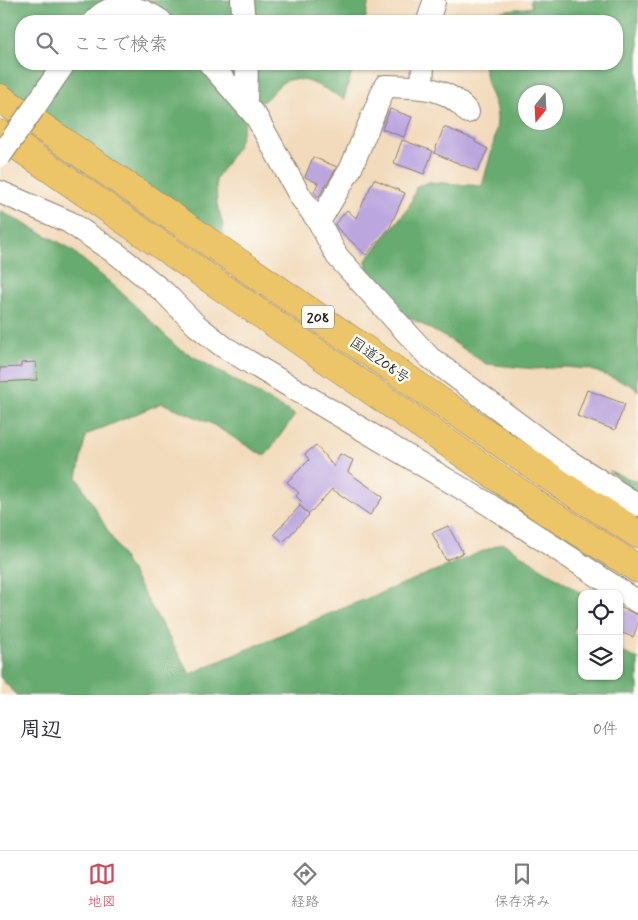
<!DOCTYPE html>
<html lang="ja">
<meta charset="utf-8">
<style>
:root{--surface:#fff;--page:#f2f2f3;--text:#2b2b33;--muted:#7c7c81;--line:#e1e1e2;--accent:#d1495b}
body{margin:0;font-family:Mynerve,"Klee One",sans-serif;background:var(--page);color:var(--text)}
.controls{position:absolute;right:15px;bottom:15px;display:grid;overflow:hidden;border-radius:10px;box-shadow:0 1px 4px #0004}
.controls button{width:45px;height:45px;display:grid;place-items:center;padding:0;border:0;border-bottom:1px solid var(--line);background:var(--surface);color:var(--text);font:25px sans-serif}
.compass{position:absolute;left:518px;top:85px;width:45px;height:45px;border-radius:50%;background:var(--surface);box-shadow:0 1px 4px #0004;rotate:198deg}
.list{margin:0;padding:0;list-style:none}
h2{display:flex;justify-content:space-between;align-items:center;height:65px;margin:0;padding:0 20px;font-size:21px}
h2 small{font-size:16px;font-weight:400;color:var(--muted)}
.icon{flex:none;width:28px;height:28px;fill:none;stroke:currentColor;stroke-width:2;stroke-linecap:round;stroke-linejoin:round}
.map{position:relative;flex:none;width:638px;height:695px;overflow:hidden}
.search{position:absolute;background:var(--surface);box-shadow:0 1px 4px #0004;left:15px;right:15px;top:15px;height:55px;display:flex;align-items:center;gap:12px;box-sizing:border-box;padding:0 18px;border-radius:20px;color:var(--muted);font-size:19px}
.sheet{height:155px;background:var(--surface)}
nav{display:flex;justify-content:space-around;align-items:center;box-sizing:border-box;height:70px;border-top:1px solid var(--line);background:var(--surface);font-size:14px;color:var(--muted)}
nav a{display:grid;justify-items:center;gap:2px}
nav .on{color:var(--accent)}
.map>svg:first-child{display:block}
</style>
<div class="map">
<svg width="638" height="695" viewBox="0 0 638 695">
<rect width="100%" height="100%" fill="#fdfcf7"/>
<filter id="ink" filterUnits="userSpaceOnUse"><feTurbulence type="fractalNoise" baseFrequency=".02" numOctaves="2"/><feDisplacementMap in="SourceGraphic" scale="10" xChannelSelector="R" yChannelSelector="G"/><feConvolveMatrix kernelMatrix="1 2 1 2 8 2 1 2 1" color-interpolation-filters="sRGB"/></filter>
<filter id="wash" filterUnits="userSpaceOnUse"><feTurbulence type="fractalNoise" baseFrequency=".0096" numOctaves="4" result="noise"/><feDisplacementMap in="SourceGraphic" scale="20" xChannelSelector="R" yChannelSelector="G"/><feGaussianBlur stdDeviation="1.12" result="paint"/><feColorMatrix in="noise" values="0 0 0 0 0 0 0 0 0 0 0 0 0 0 0 0 0 1.4 0 .05"/><feComposite in="paint" operator="in"/></filter>
<g filter="url(#wash)">
<rect width="100%" height="100%" fill="#f2dbbc"/>
<path fill="#68ab70" stroke="#426446" fill-rule="evenodd" d="M0,0H369L365,21H21V64H354L344,99C328,91 299,71 282,83C274,89 271,96 262,102L252,100L238,146L216,179L217,204L223,225V241L0,86Z
M530,0H638V391L631,385L589,369L563,367L535,369L486,364L452,341L405,315L367,269L366,260L409,207L417,186L430,182L482,186C487,166 496,140 497,120C498,100 482,84 485,64H617V21H486L485,13L532,7ZM526,92H556V122H526Z
M0,211L68,247L119,290L177,347L295,415L266,455L255,451L212,424L162,403L86,435L77,477L190,674L324,616L503,543L582,594V608L573,633L582,637V676H619V651L638,659V695H16L0,677Z
M609,471L638,482V495Z"/>
<g id="blocks">
<path fill="#bca6de" d="M390,109L412,117L404,137L382,129Z
M444,127L476,140L475,142L488,149L477,171L434,153Z
M402,140L433,151L424,174L394,163Z
M313,157L337,167L318,198L314,192L318,183L305,177Z
M374,179L405,193L389,229L366,255L338,229L335,224L347,210L356,218Z
M36,362L37,380L0,382V368L21,367V363Z
M587,390L625,404L615,430L577,416Z
M316,445L334,467L340,454L353,460L348,472L383,497L370,515L332,489L309,514L299,505L302,502L296,496L299,493L287,482L309,460L305,454Z
M300,506L309,515L283,542L274,534Z
M448,526L463,553L446,560L432,533Z
M619,607L638,615V624L633,637L619,632Z"/>
</g>
</g>
<g filter="url(#ink)">
<use href="#blocks" fill-opacity="0" stroke="#877c6c" stroke-width="1"/>
<g fill="none" stroke-linecap="round" stroke-linejoin="round">
<defs>
<path id="minor" d="M242,0L244,21
M94,21C113,0 139,5 161,21
M428,21L434,2
M210,64L257,118L300,196L319,222L337,256L429,357L564,458L638,505
M422,87L423,64
M246,104L247,64
M34,108L64,64
M0,192L69,222L117,254L165,293L196,325L224,347L488,504L638,602
M319,222L351,168L385,86C418,87 445,85 468,112"/>
<path id="highway" d="M0,98L563,486L638,534
M0,134L546,511L638,569"/>
</defs>
<use href="#minor" stroke="#877c6c" stroke-width="24"/>
<use href="#highway" stroke="#877c6c" stroke-width="29"/>
<use href="#minor" stroke="#fff" stroke-width="22"/>
<use href="#highway" stroke="#edc569" stroke-width="28"/>
<defs>
<path id="minor-bridge" d="M0,156L34,108"/>
</defs>
<use href="#minor-bridge" stroke="#877c6c" stroke-width="24" stroke-linecap="butt"/>
<use href="#minor-bridge" stroke="#fff" stroke-width="22"/>
</g>
</g>
<g text-anchor="middle" stroke-width="5" stroke-linejoin="round" paint-order="stroke">
<rect fill="#fdfcf7" stroke="#605f5e" stroke-width="1" x="302" y="305.5" width="32" height="23" rx="4"/>
<g font-size="14" font-weight="bold" fill="#1c1c1c">
<text x="318" y="322">208</text>
</g>
<g font-size="15" fill="#1c1c1c" stroke="#fdfcf7">
<text transform="translate(380 360) rotate(35)" y="5">国道208号</text>
</g>
</g>
</svg>
<div class="controls">
<button><svg class="icon" aria-label="locate" viewBox="0 0 24 24"><circle cx="12" cy="12" r="6"/><path d="M12 2v4M12 18v4M2 12h4M18 12h4"/></svg></button>
<button><svg class="icon" aria-label="layers" viewBox="0 0 24 24"><path d="M12 4l9 5-9 5-9-5zM3 14l9 5 9-5"/></svg></button>
</div>
<svg class="compass" viewBox="-18 -18 36 36"><path d="M0-13l5 13h-10z" fill="#e53935"/><path d="M0 13l5-13h-10z" fill="#7c7c81"/></svg>
<div class="search"><svg class="icon" aria-label="search" viewBox="0 0 24 24"><circle cx="10" cy="10" r="6"/><path d="M15 15l6 6"/></svg>ここで検索</div>
</div>
<section class="sheet">
<h2>周辺<small>0件</small></h2>
<ul class="list">
</ul>
</section>
<nav>
<a class="on"><svg class="icon" aria-label="map" viewBox="0 0 24 24"><path d="M3 6l6-2 6 2 6-2v14l-6 2-6-2-6 2zM9 4v14M15 6v14"/></svg>地図</a>
<a><svg class="icon" aria-label="directions" viewBox="0 0 24 24"><path d="M12 3l9 9-9 9-9-9zM9 14v-3h6M13 9l2 2-2 2"/></svg>経路</a>
<a><svg class="icon" aria-label="saved" viewBox="0 0 24 24"><path d="M7 4h10v16l-5-4-5 4z"/></svg>保存済み</a>
</nav>
